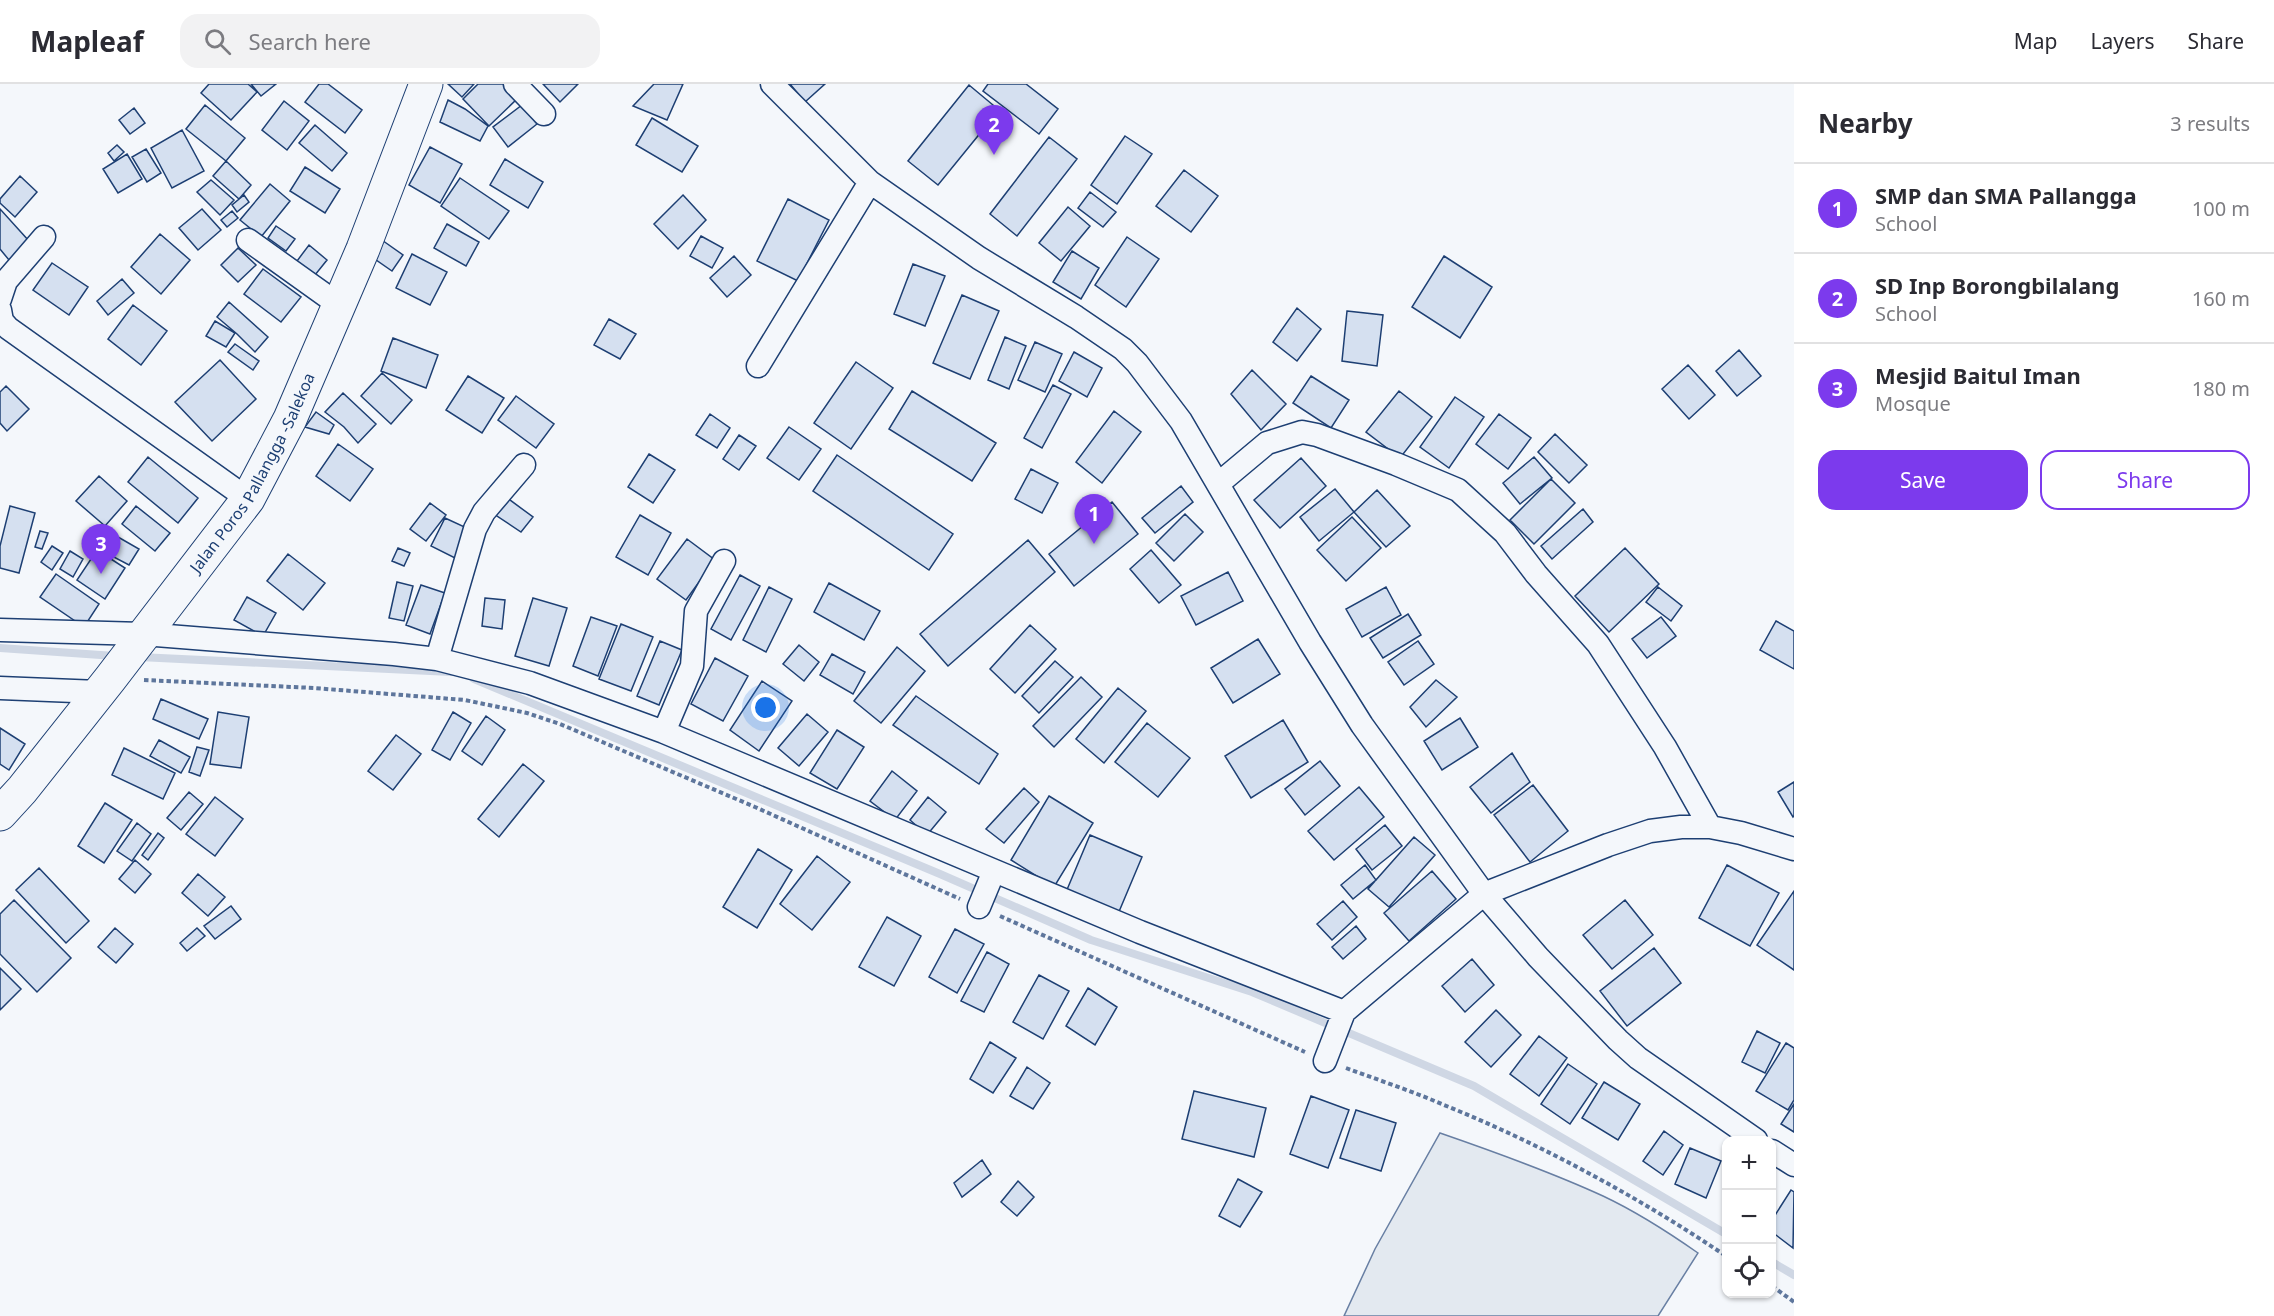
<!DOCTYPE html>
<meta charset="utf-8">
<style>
:root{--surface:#fff;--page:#f2f2f3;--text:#2b2b33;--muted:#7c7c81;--line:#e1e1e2;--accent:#7c3aed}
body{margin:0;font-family:"Noto Sans",sans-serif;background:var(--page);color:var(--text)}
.controls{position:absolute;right:18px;bottom:18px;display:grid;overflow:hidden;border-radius:12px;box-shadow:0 2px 4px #0004}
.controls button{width:54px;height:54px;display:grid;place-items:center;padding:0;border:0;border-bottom:2px solid var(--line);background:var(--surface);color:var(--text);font:30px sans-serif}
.you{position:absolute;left:766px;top:624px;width:21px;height:21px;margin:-15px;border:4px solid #fff;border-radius:50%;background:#1a73e8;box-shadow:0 0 0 9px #1a73e833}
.badge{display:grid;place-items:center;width:39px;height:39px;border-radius:50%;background:var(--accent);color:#fff;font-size:20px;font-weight:700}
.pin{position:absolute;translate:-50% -50px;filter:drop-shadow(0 2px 3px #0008)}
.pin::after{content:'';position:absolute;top:32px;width:21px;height:18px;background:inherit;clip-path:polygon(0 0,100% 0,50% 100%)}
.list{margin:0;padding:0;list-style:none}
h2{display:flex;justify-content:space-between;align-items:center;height:78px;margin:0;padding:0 24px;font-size:26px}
h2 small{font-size:20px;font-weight:400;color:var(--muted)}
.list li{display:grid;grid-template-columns:39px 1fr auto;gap:18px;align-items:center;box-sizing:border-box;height:90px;padding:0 24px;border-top:2px solid var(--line)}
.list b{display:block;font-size:22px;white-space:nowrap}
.list p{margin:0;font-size:20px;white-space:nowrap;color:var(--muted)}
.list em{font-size:20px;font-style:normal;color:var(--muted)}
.actions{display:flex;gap:12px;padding:18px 24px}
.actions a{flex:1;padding:14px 0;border:2px solid var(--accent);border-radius:18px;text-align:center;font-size:21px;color:var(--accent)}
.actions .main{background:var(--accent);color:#fff}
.icon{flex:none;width:33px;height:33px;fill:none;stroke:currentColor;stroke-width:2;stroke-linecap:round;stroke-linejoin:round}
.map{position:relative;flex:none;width:1794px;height:1232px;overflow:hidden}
header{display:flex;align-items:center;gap:36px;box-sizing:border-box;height:84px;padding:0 30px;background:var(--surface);border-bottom:2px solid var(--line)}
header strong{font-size:28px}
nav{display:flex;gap:33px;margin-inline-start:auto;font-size:21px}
.search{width:420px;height:54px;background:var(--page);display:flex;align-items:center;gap:15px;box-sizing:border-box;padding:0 21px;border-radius:18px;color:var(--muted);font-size:22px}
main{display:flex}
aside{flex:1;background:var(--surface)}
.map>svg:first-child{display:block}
</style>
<header>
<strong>Mapleaf</strong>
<div class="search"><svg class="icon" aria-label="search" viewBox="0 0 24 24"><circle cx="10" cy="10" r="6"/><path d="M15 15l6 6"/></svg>Search here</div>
<nav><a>Map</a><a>Layers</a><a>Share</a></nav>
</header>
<main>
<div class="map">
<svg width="1794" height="1232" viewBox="0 0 1794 1232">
<rect width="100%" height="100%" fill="#f4f7fb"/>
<path fill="#e3e9f0" stroke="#687fa3" stroke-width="1.5" d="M1440,1049C1495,1068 1551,1088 1603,1112C1637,1128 1668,1148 1698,1169L1658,1232H1344L1375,1165Z"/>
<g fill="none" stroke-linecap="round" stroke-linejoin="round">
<path stroke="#cfd7e4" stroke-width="8" d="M0,564L115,572
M139,573L451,588
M474,595L940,790L1091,856L1252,908L1474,1002L1726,1150
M1772,1178L1794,1191"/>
</g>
<path fill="#d5e0f0" stroke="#1d3f73" stroke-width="1.5" d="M209,0H248L257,8L231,36L201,9Z
M251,0H276L261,12Z
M319,0H328L362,26L345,49L305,18Z
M448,0H474L462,13Z
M478,0H504L518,14L489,42L463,15Z
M543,0H578L560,18Z
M654,0H683L667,36L633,22Z
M790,0H825L805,18Z
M988,0H1026L1058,25L1039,50L983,7Z
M969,1L999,26L938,101L908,77Z
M448,16L465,25L488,42L480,57L440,38Z
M284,17L309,37L287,66L262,46Z
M205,21L245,54L226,77L186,45Z
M522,21L537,40L508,63L493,43Z
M134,24L145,39L130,50L119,36Z
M652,34L698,62L682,88L636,61Z
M315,41L347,69L332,87L299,59Z
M182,46L204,87L172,104L151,64Z
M1125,52L1152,70L1117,120L1091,101Z
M1049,53L1077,75L1017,152L990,130Z
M117,61L124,68L114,77L108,69Z
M430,63L462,80L440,119L409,101Z
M146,65L161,89L147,98L132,73Z
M127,70L142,95L118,109L103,85Z
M505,75L543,98L528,124L490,101Z
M226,77L251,101L239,115L213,92Z
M305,83L340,105L325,129L290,107Z
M1184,86L1218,112L1191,148L1156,122Z
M20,92L37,108L15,133L0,119V115Z
M460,94L509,127L489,155L441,122Z
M211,96L234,116L220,131L197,108Z
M270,100L290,117L261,153L240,136Z
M1090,108L1116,128L1103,143L1078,124Z
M244,111L249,118L237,128L232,121Z
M683,111L706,136L678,165L654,140Z
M788,115L829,136L798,197L757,177Z
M1068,123L1090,142L1061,177L1039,159Z
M0,125L29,157L9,176L0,165Z
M202,125L221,146L198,166L179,144Z
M232,127L238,134L227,143L221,136Z
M447,140L479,158L466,182L434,164Z
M276,142L295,155L286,167L268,154Z
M160,150L190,176L161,210L131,183Z
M701,152L723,164L712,184L690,172Z
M1127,153L1159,175L1126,223L1095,201Z
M379,154L403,171L392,187L369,171Z
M309,161L327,176L315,191L297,177Z
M238,164L256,181L238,198L221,181Z
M1072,167L1099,184L1081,215L1053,198Z
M412,170L447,188L430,221L396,204Z
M734,172L751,191L727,213L710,194Z
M1444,172L1492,203L1460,254L1412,223Z
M52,179L88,203L69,231L33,206Z
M913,180L945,192L925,242L894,230Z
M263,185L301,213L281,238L244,210Z
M122,195L134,209L108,231L97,217Z
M962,211L999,227L970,295L933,279Z
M229,218L268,253L255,268L237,250L217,233Z
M133,221L167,247L141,281L108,255Z
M1297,224L1321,245L1297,277L1273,258Z
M1347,227L1383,231L1377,282L1342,277Z
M609,235L636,250L620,275L594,261Z
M215,237L235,249L226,263L206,252Z
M1005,253L1026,262L1009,305L988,296Z
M393,254L438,271L426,304L381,287Z
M1035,258L1062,270L1045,308L1018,296Z
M235,260L259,277L253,286L228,268Z
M1739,266L1761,292L1737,312L1716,287Z
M1074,268L1102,284L1087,313L1059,297Z
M220,276L256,315L212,357L175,318Z
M856,278L893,304L851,365L814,339Z
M1688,281L1715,311L1689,335L1662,305Z
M1252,286L1286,320L1261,346L1231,310Z
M382,289L412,316L391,340L361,312Z
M468,292L504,314L482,349L446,326Z
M1311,292L1349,316L1331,344L1293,319Z
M1053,301L1071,310L1042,364L1024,354Z
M6,302L29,325L7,347L0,339V308Z
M912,307L996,359L972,397L889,345Z
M1399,307L1432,333L1400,374L1366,348Z
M343,309L376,340L358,359L344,343L325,328Z
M516,312L554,340L536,364L498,336Z
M1455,313L1484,333L1449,384L1420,363Z
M1114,327L1141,348L1102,399L1076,378Z
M316,328L334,341L329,350L305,343Z
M710,330L730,344L717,364L696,351Z
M1499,330L1531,354L1508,385L1476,360Z
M789,343L821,365L799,396L767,374Z
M1555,350L1587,381L1569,399L1538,368Z
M739,351L756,362L739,386L723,375Z
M338,360L373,385L350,417L316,392Z
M649,370L675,386L653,419L628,403Z
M837,371L953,450L929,486L813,407Z
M148,373L198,414L178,439L128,398Z
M1534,373L1552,394L1520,420L1503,399Z
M1301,374L1326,402L1280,444L1254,416Z
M1031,385L1058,399L1042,429L1015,415Z
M99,392L127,417L105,442L76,417Z
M1551,395L1575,419L1534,460L1510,436Z
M1181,402L1193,418L1155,449L1142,434Z
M1335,405L1354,428L1319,457L1300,433Z
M1377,406L1410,442L1386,463L1354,428Z
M506,413L533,433L521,448L494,430Z
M1112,418L1138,450L1074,502L1049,470Z
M430,419L446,431L426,457L410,445Z
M10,422L35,429L19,489L0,484V462Z
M136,422L170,449L155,467L122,440Z
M1583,425L1593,438L1552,475L1541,462Z
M1185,430L1203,448L1174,477L1156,459Z
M640,431L671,449L648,491L616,473Z
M1352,433L1381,464L1346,497L1317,466Z
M445,434L469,445L455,474L431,462Z
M40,447L48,449L42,465L35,463Z
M118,453L139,465L129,481L108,470Z
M687,455L715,476L686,516L657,495Z
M1028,456L1055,488L948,582L920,550Z
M52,462L63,469L52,486L41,478Z
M398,464L410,469L404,482L392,477Z
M1625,464L1659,500L1609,548L1575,512Z
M97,466L125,484L105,515L77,496Z
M1151,466L1181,501L1159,519L1130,485Z
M70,467L83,475L73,493L60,485Z
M288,470L325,499L303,526L267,497Z
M1228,488L1243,517L1196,541L1181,512Z
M56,490L99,520L84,543L40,513Z
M740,491L760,502L731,556L711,545Z
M397,498L413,502L404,537L389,534Z
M829,499L880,527L864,556L814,528Z
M421,501L445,509L430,550L406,541Z
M769,503L792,515L766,568L743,556Z
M1386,503L1401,531L1362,553L1346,525Z
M1658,503L1682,522L1671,537L1646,518Z
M247,513L276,529L263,552L234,536Z
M485,514L505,516L502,545L482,542Z
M533,514L567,524L549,582L515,572Z
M1408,530L1421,551L1383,574L1370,554Z
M591,533L617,542L598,592L573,582Z
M1661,533L1676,552L1647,574L1632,555Z
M1776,537L1794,547V585L1760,566Z
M621,540L653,553L631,607L599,595Z
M1030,541L1056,565L1015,609L990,585Z
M1258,555L1280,590L1233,619L1211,584Z
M660,557L682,566L659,621L637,612Z
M1418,557L1434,580L1404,601L1388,578Z
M799,561L819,578L804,597L783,580Z
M897,563L925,587L881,639L854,617Z
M832,570L865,588L853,610L820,591Z
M715,574L748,592L723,637L691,620Z
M1055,577L1073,593L1039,629L1022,612Z
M1081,593L1102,613L1054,663L1033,642Z
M1436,596L1457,613L1426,643L1410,623Z
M762,597L792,617L759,667L730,646Z
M1118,604L1146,627L1104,679L1076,655Z
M916,612L998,670L979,700L893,641Z
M161,615L208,635L199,655L153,635Z
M218,628L249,633L241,684L210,680Z
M453,628L471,639L450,676L432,666Z
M807,630L828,648L799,682L778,664Z
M486,632L505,646L482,681L462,667Z
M1460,634L1478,663L1442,686L1424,657Z
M1283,636L1308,678L1251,714L1225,672Z
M1147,639L1190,674L1158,713L1115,678Z
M0,644L25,660L9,686L0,680Z
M837,646L864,663L837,705L810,689Z
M396,651L421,670L393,706L368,687Z
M159,656L190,673L181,689L150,672Z
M197,663L209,666L200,692L189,688Z
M124,664L175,689L163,715L112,691Z
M1512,669L1530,698L1491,729L1470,703Z
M1320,677L1340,702L1305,731L1285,705Z
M523,680L544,697L499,753L478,735Z
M892,687L917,707L895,736L870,717Z
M1794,698V732L1793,733L1778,708Z
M1533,701L1568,747L1530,778L1494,731Z
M1359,703L1384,733L1334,776L1308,747Z
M1024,704L1039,718L1004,759L986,745Z
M189,708L203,720L181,746L167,734Z
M1049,712L1093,739L1054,803L1011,776Z
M215,713L243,735L215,772L186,750Z
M928,713L946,728L927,751L910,736Z
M105,719L132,736L104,779L78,762Z
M137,739L151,750L132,777L117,767Z
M1385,741L1402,762L1372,786L1356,765Z
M158,749L164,754L148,776L142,771Z
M1090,751L1142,773L1118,830L1066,808Z
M1414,753L1435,771L1389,823L1368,805Z
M758,765L792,786L757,844L723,823Z
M817,772L850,798L812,846L780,820Z
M135,776L151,790L135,809L119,795Z
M1365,781L1376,796L1353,815L1341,801Z
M1727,781L1779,809L1750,862L1699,834Z
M39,784L89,837L66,859L16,806Z
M1432,787L1456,815L1409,857L1384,829Z
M198,790L225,813L208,832L182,809Z
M1794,807V886L1757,861Z
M14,816L71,874L37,908L0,870V830Z
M1625,816L1653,851L1612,885L1583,851Z
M1343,817L1357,833L1332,856L1317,840Z
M231,822L241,835L215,855L204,842Z
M887,833L921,852L894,902L859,883Z
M1356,842L1366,855L1343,875L1332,863Z
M115,844L133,860L116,879L98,863Z
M197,844L205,852L187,867L180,859Z
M955,845L984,860L957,909L929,893Z
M1654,864L1681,899L1627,942L1600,907Z
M987,868L1009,880L984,928L961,917Z
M1472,875L1494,901L1465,928L1442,902Z
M0,884L21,905L0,926Z
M1039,891L1069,907L1043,955L1013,938Z
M1088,904L1117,923L1095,961L1066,942Z
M1496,926L1521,951L1491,983L1465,958Z
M1757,947L1780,959L1765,989L1742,978Z
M1539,952L1567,974L1539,1012L1510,990Z
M990,958L1016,974L993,1009L970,995Z
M1786,959L1794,964V1016L1788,1026L1756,1007Z
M1568,980L1597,1000L1570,1040L1541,1020Z
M1027,983L1050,999L1033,1025L1010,1012Z
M1604,998L1640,1020L1618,1056L1582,1034Z
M1194,1007L1266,1024L1254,1073L1182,1055Z
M1311,1012L1349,1026L1328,1084L1290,1070Z
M1794,1020V1048L1781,1040Z
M1356,1026L1396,1039L1381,1087L1340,1074Z
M1664,1047L1683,1061L1663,1091L1643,1077Z
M1690,1064L1721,1077L1706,1114L1675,1100Z
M982,1076L991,1090L962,1113L954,1099Z
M1238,1095L1262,1108L1240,1143L1219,1132Z
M1018,1097L1034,1113L1017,1132L1001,1118Z
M1791,1106L1794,1108L1793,1164L1772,1148V1136Z"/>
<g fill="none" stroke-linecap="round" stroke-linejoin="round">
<defs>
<path id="street" d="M515,0L544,30
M772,0L870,98L979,174L1076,233L1123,265L1137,279L1181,337L1310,558L1362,641L1484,810L1538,873L1618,956L1638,974L1756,1056
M248,156L339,221
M0,215L6,197L44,153
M0,226L2,237L8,244L248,415
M758,282L870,98
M1218,400L1267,359L1302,348L1317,351L1396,380L1458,406L1505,449L1536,490L1598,560L1665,663L1710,743
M0,546L143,550L394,570L437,575L530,599L664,648L1140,848L1344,928
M437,575L475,445L484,428L524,381
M0,604L99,608
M664,648L692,582L696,527L724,477
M979,823L994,787
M1325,977L1344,928L1484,810L1608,761L1650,747L1681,743H1710L1741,749L1794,765
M1772,1067L1794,1081"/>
<g id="primary">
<path id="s1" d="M0,730L22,706L110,595L248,415L290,335L363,165L426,0"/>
</g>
</defs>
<use href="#street" stroke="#1d3f73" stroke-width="25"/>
<use href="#primary" stroke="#1d3f73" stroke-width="35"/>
<path stroke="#5e769c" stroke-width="4" stroke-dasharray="4.5 3" stroke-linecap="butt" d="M144,596L314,604L465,616L527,629L560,640L755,723L960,815
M1000,832L1305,968
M1346,984C1378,996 1412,1007 1444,1021C1541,1060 1640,1114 1726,1172
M1772,1202L1794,1218"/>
<use href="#street" stroke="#f4f7fb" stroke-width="22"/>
<use href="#primary" stroke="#f4f7fb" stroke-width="33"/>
</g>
<g text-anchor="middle" stroke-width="4.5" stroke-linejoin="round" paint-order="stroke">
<g font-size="16" fill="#1d3f73" stroke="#f4f7fb">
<text dy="6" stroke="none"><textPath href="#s1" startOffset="426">Jalan Poros Pallangga -Salekoa</textPath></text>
</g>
</g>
</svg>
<div class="controls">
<button>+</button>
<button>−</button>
<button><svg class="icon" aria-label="locate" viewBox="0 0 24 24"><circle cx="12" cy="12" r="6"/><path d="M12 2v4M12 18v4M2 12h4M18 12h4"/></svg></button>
</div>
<div class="you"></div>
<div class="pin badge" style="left:1094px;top:460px">1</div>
<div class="pin badge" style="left:994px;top:71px">2</div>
<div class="pin badge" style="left:101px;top:490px">3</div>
</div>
<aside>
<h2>Nearby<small>3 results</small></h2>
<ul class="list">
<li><span class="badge">1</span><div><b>SMP dan SMA Pallangga</b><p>School</p></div><em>100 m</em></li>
<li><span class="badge">2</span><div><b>SD Inp Borongbilalang</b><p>School</p></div><em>160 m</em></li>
<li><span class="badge">3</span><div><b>Mesjid Baitul Iman</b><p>Mosque</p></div><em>180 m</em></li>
</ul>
<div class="actions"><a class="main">Save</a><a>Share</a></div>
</aside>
</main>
